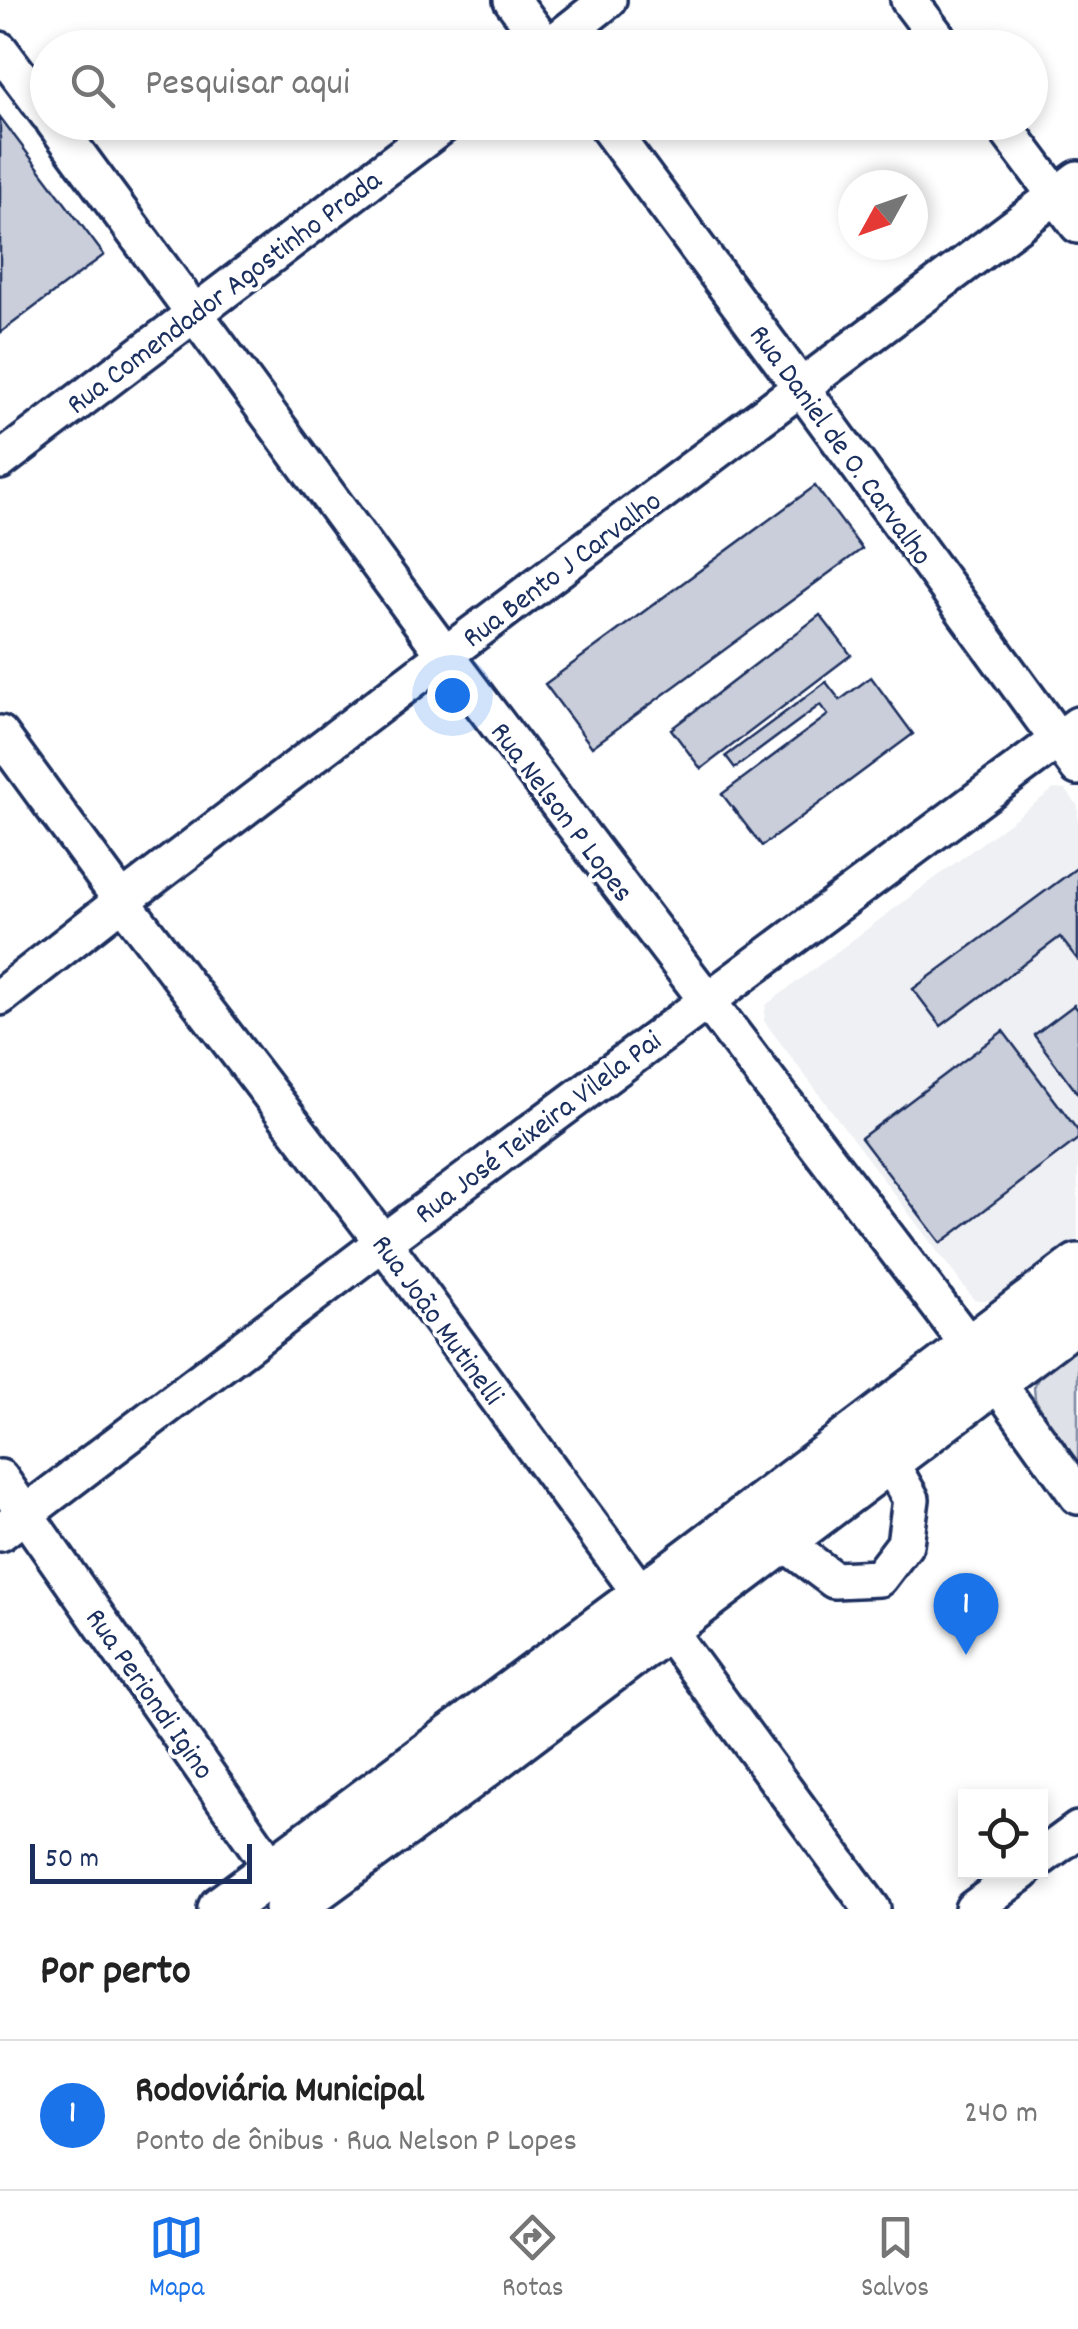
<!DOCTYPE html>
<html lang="pt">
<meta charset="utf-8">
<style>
:root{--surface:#fff;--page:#f2f2f2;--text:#222;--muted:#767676;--line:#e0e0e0;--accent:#1a73e8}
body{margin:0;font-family:Dekko,sans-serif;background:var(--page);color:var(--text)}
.controls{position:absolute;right:30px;bottom:30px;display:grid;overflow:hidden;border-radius:0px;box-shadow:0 5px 15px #0003}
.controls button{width:90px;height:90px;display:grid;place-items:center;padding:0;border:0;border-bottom:2px solid var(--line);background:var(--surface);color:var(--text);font:50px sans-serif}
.compass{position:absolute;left:838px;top:170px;width:90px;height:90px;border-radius:50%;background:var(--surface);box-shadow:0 5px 15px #0003;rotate:230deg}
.scale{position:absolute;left:30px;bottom:25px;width:222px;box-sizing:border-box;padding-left:10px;border:5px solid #1b2f5e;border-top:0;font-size:28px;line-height:35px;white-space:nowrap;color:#1b2f5e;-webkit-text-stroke:8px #fff;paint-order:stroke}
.you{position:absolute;left:452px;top:695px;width:35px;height:35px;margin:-25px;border:8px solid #fff;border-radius:50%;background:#1a73e8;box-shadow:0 0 0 15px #1a73e833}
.badge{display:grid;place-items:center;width:65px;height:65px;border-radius:50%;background:var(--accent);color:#fff;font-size:32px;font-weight:700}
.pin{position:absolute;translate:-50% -82px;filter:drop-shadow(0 2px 5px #0008)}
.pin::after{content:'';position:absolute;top:52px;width:35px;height:30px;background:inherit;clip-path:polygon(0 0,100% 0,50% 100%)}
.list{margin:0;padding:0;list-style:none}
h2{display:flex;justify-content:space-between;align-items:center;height:130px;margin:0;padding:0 40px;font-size:42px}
h2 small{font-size:32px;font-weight:400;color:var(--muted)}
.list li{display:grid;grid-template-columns:65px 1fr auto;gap:30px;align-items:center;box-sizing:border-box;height:150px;padding:0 40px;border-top:2px solid var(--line)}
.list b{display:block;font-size:38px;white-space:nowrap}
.list p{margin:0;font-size:32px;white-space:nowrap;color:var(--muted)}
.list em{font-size:32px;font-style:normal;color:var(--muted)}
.icon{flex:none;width:55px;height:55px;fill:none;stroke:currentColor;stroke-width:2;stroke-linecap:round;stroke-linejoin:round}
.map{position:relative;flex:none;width:1078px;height:1909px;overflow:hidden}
.search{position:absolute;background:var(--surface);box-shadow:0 5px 15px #0003;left:30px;right:30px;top:30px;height:110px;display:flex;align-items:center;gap:25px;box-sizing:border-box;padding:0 35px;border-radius:55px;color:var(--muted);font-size:38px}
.sheet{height:280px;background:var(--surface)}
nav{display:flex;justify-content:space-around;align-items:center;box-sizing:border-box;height:140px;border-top:2px solid var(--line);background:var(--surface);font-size:28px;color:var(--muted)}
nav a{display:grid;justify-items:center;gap:5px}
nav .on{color:var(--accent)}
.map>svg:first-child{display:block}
</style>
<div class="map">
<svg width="1078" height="1909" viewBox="0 0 1078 1909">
<rect width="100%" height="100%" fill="#fff"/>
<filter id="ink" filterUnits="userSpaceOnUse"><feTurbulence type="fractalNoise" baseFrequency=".01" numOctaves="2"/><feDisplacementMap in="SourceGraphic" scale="20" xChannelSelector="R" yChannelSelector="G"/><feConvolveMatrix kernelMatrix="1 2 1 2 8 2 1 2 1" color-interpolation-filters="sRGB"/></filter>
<g filter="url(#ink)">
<path fill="#eff0f4" d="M1054,789L1066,790L1078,806V1238L994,1300H974L764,1021L766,1005Z"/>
<path fill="#dee1e7" stroke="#7c88a2" stroke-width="2.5" d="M1078,1335V1462L1053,1429L1035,1399L1034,1387L1044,1365Z"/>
<path fill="#caceda" stroke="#1b2f5e" stroke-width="2.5" d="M0,117L104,255L0,333Z
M815,486L862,549L592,747L545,684Z
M820,615L851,655L701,769L671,729Z
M871,677L913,734L762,846L722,794L828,715L820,705L735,768L726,756L826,682L840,700Z
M1078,867V960L1060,937L941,1026L913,989Z
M1074,1005L1078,1010V1094L1034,1035Z
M1003,1031L1078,1131V1139L941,1243L861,1138Z"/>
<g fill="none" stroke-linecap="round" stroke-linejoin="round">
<defs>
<path id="minor" d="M512,0L548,48
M909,0L945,48
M547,48L608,0
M0,50L48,114
M54,122L445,655L996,1381L1078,1496
M604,122L800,386L1078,767
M1001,122L1078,225
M0,461L447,122
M0,734L122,901L383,1242L872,1909
M0,997L122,901L445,655L1078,179
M0,1478L286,1888
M0,1533L383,1242L1078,725
M782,1541L834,1580L879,1578L905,1544L911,1499L889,1461
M1040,1858L1078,1830
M973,1909L1023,1872"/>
<path id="major" d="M221,1909L643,1596L1078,1267
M288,1909L459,1784L1078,1317"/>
</defs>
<use href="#minor" stroke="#1b2f5e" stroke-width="42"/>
<use href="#major" stroke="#1b2f5e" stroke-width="52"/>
<use href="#minor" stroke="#fff" stroke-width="35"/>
<use href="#major" stroke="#fff" stroke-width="45"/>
</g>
</g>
<g text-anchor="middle" stroke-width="8" stroke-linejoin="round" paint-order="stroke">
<g font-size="30" fill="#1b2f5e" stroke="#fff">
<text transform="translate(223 291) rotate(-37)" y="10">Rua Comendador Agostinho Prada</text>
<text transform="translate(842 444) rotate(54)" y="10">Rua Daniel de O. Carvalho</text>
<text transform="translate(561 568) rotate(-37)" y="10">Rua Bento J Carvalho</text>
<text transform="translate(563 811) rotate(53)" y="10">Rua Nelson P Lopes</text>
<text transform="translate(537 1126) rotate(-37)" y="10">Rua José Teixeira Vilela Pai</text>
<text transform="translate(439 1319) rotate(54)" y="10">Rua João Mutinelli</text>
<text transform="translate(151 1693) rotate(55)" y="10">Rua Periondi Igino</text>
</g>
</g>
</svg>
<div class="controls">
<button><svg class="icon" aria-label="locate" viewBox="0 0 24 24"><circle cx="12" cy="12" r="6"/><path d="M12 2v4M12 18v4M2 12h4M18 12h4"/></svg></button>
</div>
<svg class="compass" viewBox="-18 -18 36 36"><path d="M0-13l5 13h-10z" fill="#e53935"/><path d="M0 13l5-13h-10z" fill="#767676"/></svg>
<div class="scale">50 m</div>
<div class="you"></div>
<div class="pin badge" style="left:966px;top:1655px">1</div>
<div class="search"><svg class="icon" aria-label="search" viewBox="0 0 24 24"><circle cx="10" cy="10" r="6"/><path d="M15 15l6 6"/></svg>Pesquisar aqui</div>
</div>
<section class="sheet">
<h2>Por perto<small></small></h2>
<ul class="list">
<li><span class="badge">1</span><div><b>Rodoviária Municipal</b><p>Ponto de ônibus · Rua Nelson P Lopes</p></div><em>240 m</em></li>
</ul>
</section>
<nav>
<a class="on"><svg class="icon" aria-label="map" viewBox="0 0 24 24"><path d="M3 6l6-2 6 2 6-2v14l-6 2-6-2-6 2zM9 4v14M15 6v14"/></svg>Mapa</a>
<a><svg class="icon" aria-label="directions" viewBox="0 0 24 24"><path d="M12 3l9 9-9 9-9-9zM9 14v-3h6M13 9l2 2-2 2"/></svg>Rotas</a>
<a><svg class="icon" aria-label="saved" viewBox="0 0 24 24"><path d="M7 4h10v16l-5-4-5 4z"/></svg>Salvos</a>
</nav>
